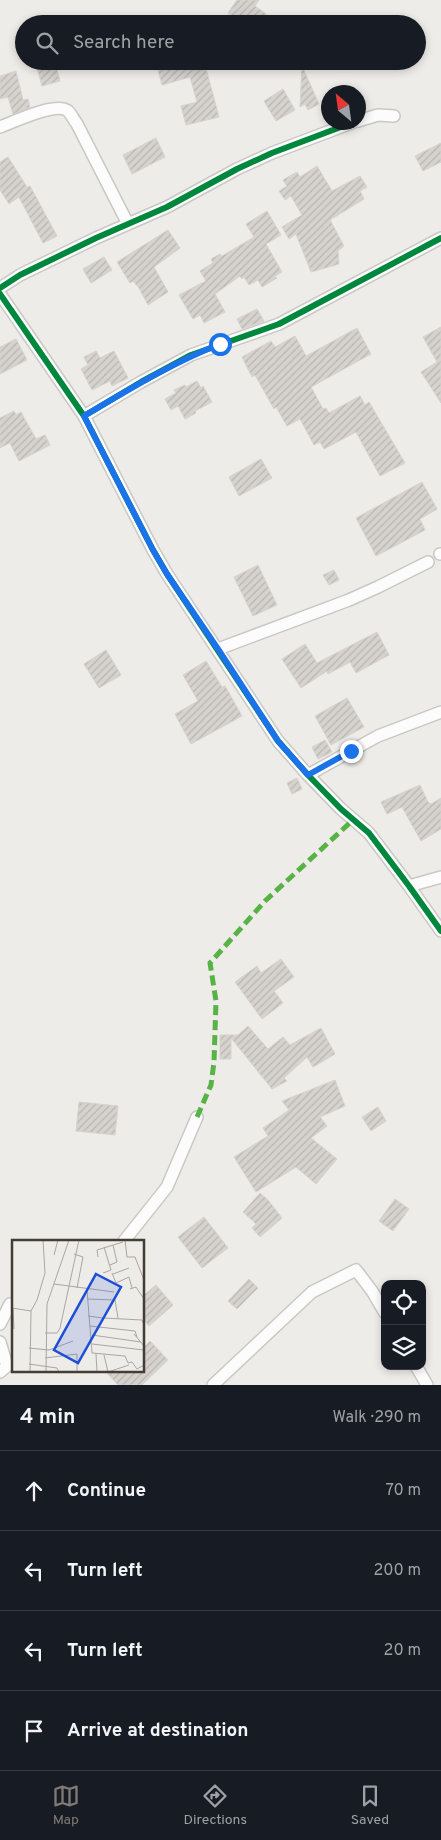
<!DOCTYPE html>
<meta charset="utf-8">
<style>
:root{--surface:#171b24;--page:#242831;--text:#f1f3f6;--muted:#9ea1a6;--line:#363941;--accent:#7f7a74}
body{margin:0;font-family:Overpass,sans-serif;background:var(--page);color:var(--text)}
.controls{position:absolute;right:15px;bottom:15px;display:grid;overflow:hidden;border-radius:10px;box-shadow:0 2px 8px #0003}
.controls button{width:45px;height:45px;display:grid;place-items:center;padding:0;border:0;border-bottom:1px solid var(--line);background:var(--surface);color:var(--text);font:25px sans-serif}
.compass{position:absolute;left:321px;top:85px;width:45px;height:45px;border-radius:50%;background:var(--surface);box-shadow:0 2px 8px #0003;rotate:331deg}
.stop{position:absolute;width:15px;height:15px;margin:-11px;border:4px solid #1a73e8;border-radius:50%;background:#fff}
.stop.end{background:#1a73e8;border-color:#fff;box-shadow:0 1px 5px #0008}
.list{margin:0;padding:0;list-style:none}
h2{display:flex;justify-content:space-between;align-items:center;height:65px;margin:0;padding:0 20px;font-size:21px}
h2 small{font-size:16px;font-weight:400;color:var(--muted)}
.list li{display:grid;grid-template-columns:32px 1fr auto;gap:15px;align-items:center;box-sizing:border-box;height:80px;padding:0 20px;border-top:1px solid var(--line)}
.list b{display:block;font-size:19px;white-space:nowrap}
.list em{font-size:16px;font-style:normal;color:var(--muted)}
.icon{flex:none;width:28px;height:28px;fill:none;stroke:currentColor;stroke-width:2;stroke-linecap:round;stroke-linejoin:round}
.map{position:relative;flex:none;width:441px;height:1385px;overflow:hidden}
.search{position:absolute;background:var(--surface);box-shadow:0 2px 8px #0003;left:15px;right:15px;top:15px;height:55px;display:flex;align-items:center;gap:12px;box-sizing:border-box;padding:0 18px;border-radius:28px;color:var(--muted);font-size:19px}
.sheet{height:385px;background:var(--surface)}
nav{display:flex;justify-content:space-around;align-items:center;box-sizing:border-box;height:70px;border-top:1px solid var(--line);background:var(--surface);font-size:14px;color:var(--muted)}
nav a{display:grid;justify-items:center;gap:2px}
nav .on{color:var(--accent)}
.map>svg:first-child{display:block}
</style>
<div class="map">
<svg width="441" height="1385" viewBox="0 0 441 1385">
<defs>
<pattern id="building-hatch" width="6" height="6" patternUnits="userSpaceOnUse" patternTransform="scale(1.25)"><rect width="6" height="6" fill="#d6d3cf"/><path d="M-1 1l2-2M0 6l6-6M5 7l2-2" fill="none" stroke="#b9b6b2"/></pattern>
</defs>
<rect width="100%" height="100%" fill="#eeece8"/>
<path fill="url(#building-hatch)" stroke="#d6d3ce" d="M237,0H259L255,6L266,14L259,24H243L228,13Z
M190,61H204L219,117L186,125L181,106L197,102L190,77L162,85L158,70Z
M55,62L60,81L42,86L37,67Z
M302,66L319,104L308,110L305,104L300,107Z
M16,71L23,100L28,99L30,107L13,114L8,97L0,99V76Z
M283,89L295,110L276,121L264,101Z
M156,138L165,157L132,174L123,155Z
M441,143V162L423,171L415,156Z
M8,157L27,187L30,186L57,236L43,243L19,197L9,204L0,190V162Z
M317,166L332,191L360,176L367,187L360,191L364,199L330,220L344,246L338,251L339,264L311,272L296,234L289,239L282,227L302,215L291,196L285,200L279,191L287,186L283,180L297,172L300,177Z
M267,211L281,235L266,244L282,272L275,276L277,278L262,287L258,280L249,285L244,277L242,279L240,276L215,294L225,312L204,323L200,315L193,319L179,295L206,281L200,271L213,263L211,259L220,254L222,256L254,237L246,224Z
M168,230L180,248L154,267L168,292L148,305L139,288L133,281L130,283L117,262Z
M104,257L112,270L91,283L83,269Z
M257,309L264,321L242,329L237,319Z
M441,327V403L421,372L437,362L423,337Z
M357,328L371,354L311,387L323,409L326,408L329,413L360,396L365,405L369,402L405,463L380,476L356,432L324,449L320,442L314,445L300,419L287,426L276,407L274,409L255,375L252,377L242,357L271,341L275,347L295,336L306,356Z
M16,339L27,360L0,374V347Z
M96,351L100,358L114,351L128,378L112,386L110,381L92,390L81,369L88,365L84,357Z
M197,381L201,388L203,386L212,402L195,411L196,413L185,419L178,406L171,410L165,399L176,393L174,390L185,385L186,387Z
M14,411L16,415L21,412L36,439L45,435L50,445L19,461L10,443L0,448V418Z
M261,459L272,478L239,496L229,477Z
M422,482L437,509L420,519L425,530L376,556L356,518Z
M258,565L277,605L253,616L234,577Z
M334,570L339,580L329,585L323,575Z
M377,632L389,655L356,673L350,662L328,674L327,671L301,688L282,659L305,644L317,663Z
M106,650L121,675L99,688L84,664Z
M206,661L222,687L225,686L242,716L191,744L175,714L198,701L183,675Z
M347,698L364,727L331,745L315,716Z
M325,740L332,752L318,759L312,747Z
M297,778L302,789L292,794L287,783Z
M420,785L428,802L431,804L441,798V829L421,841L402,807L387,814L381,802Z
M281,959L294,977L274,991L283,1003L262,1019L235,982L257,966L261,973Z
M248,1026L268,1049L283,1037L290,1045L321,1028L335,1054L313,1067L307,1057L284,1078L287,1081L272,1089L231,1038V1059H220V1035H238Z
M335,1080L345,1106L320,1117L327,1126L311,1138L337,1159L316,1184L296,1167L256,1192L234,1157L268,1136L263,1128L289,1110L282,1101Z
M79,1102L118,1106L115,1135L76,1131Z
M378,1107L386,1121L371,1131L362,1117Z
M260,1193L268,1200L282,1218L260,1237L252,1228L256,1224L243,1212Z
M395,1199L409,1209L393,1231L379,1221Z
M204,1217L228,1248L202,1268L178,1237Z
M249,1279L258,1288L237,1309L228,1301Z
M156,1285L173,1305L149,1326L144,1320V1295Z
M150,1341L168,1360L142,1385H118L105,1371H144V1347Z"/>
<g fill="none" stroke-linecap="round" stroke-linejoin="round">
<defs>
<path id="street" d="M358,121L378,115L394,116
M0,127C14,122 56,101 68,111C71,114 74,120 77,124L128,224
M0,288L20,275L96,238L167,207L237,169L272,153L354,122
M0,294L84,416L153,550L167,574L278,741L308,775L341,809L369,833L409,886L441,931
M84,416L141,382L191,355L279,324L441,238
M440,554H441
M218,649L349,600L378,587L428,562
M308,775L378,736L441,712
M409,886L441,877
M124,1241L167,1187L197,1117
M0,1324L10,1304H14
M0,1342L7,1366L0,1372
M416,1366L427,1385
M213,1385L312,1292L356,1270L372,1291L385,1313"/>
</defs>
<use href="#street" stroke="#cac8c4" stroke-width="14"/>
<use href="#street" stroke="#fcfcfc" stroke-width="11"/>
<path stroke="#57b346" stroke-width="5" stroke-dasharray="10 5" stroke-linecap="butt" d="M197,1117L211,1085L214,1062L216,1001L210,963L265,901L353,820"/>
<defs>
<path id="cycleway" d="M0,288L20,275L96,238L167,207L237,169L272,153L354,122
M0,294L84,416L153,550L167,574L278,741L308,775L341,809L369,833L409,886L441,931
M84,416L141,382L191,355L279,324L441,238"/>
</defs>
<use href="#cycleway" stroke="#fff" stroke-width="9"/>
<use href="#cycleway" stroke="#00873e" stroke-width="6"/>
</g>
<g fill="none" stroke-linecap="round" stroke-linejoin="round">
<path stroke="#1a73e8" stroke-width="6" d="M220,344C172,363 128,390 84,416L153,550L167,574L218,649L278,741L308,775L351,751"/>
</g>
<g transform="translate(12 1240)">
<rect width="132" height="132" fill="#eeece8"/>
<path fill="none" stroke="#aaa6a0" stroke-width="1" d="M113,0L115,17H123L132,40M62,14L71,17L65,48M42,15L46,0M86,17L85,10L111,2M98,25L105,22L101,5M91,33L99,30L92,7M100,33L104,43L117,37L120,48M101,34L117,28M42,44L102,52M118,49L124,47L132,59M75,50L80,113L113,116L116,123L120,122L125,129L132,125M76,59L103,60L106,78M0,68L19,71L25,60L33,33L31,0M1,69L2,89M76,76L91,78M92,78L130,80L132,85M78,86L123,91L125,97M33,93H45L48,88L67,0M122,94L132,106M80,95L129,102M80,104L132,110M17,108L37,110L61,101M84,114L85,132M92,115L96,132M33,118L65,114V132M17,124L45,128L47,132M18,132L19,71M34,132L35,64L57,0M96,132L117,125"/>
<path fill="#1d4ed8" fill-opacity="0.15" stroke="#1d4ed8" stroke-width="2.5" d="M84,34L109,47L66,123L42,110Z"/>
<rect width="132" height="132" fill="none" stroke="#433d35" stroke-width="2.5"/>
</g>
</svg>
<div class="controls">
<button><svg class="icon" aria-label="locate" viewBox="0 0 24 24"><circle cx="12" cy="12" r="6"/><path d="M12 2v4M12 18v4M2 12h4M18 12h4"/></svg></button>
<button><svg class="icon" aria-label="layers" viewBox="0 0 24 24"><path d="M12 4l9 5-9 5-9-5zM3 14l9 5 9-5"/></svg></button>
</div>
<svg class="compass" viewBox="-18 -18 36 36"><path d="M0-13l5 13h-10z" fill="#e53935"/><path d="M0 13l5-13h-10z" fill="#9ea1a6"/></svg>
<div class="stop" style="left:220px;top:344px"></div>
<div class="stop end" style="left:351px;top:751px"></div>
<div class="search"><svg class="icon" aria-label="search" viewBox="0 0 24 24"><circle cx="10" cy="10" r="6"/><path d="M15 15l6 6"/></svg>Search here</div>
</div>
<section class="sheet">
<h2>4 min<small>Walk · 290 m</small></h2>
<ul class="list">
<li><svg class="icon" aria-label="ahead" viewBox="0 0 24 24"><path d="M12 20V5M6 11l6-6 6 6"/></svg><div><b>Continue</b></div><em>70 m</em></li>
<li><svg class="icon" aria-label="left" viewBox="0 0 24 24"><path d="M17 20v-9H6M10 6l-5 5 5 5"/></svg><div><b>Turn left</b></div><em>200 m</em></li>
<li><svg class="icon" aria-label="left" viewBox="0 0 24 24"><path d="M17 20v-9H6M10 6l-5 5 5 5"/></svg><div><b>Turn left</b></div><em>20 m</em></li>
<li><svg class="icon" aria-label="arrive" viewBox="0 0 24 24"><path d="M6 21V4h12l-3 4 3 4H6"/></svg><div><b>Arrive at destination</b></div></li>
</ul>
</section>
<nav>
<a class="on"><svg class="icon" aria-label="map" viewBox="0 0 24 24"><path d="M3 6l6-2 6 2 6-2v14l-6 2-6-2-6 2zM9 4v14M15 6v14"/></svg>Map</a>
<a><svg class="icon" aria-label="directions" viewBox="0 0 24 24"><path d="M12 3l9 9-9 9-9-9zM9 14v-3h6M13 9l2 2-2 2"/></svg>Directions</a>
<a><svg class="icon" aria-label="saved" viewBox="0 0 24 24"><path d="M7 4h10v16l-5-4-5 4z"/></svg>Saved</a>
</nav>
